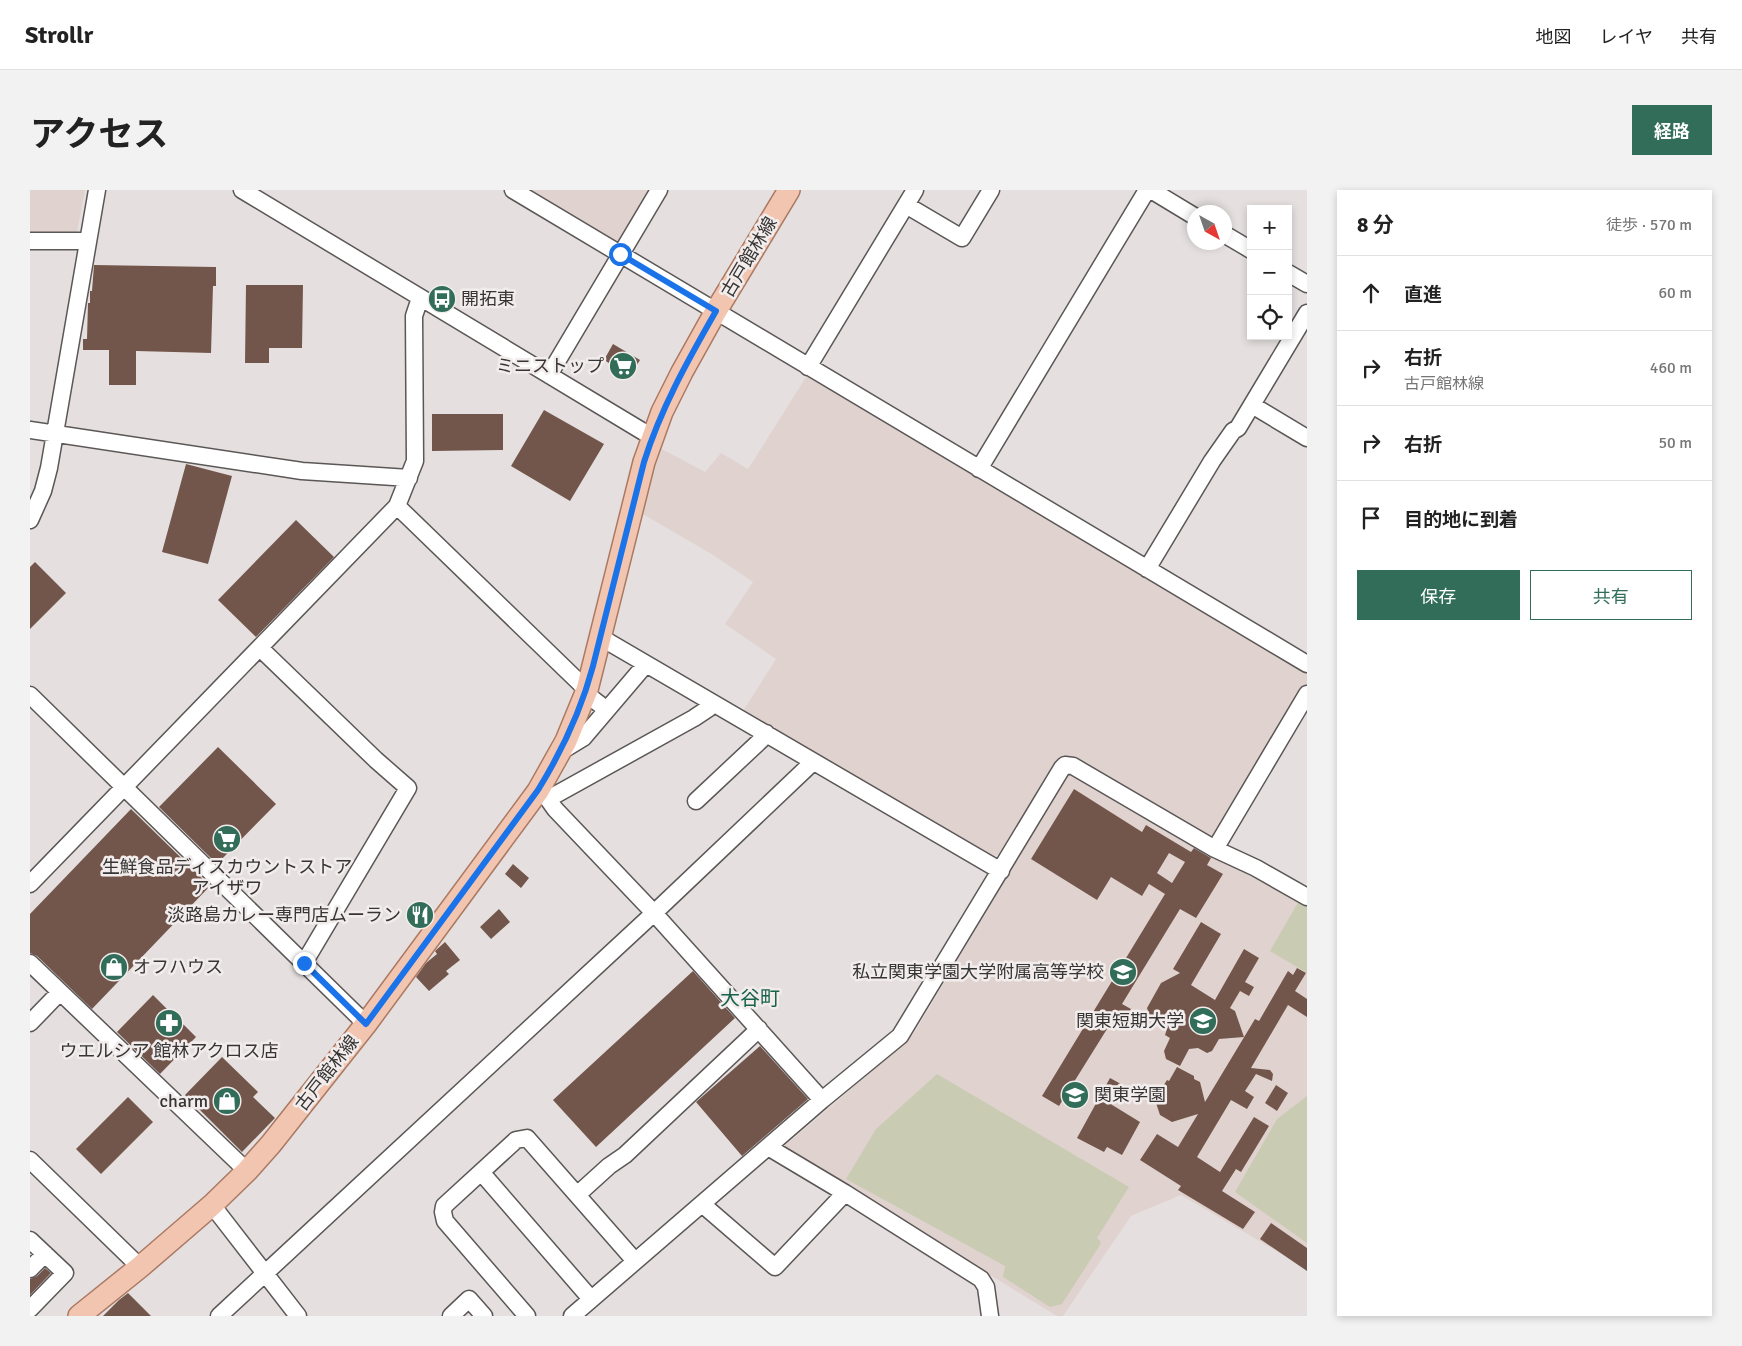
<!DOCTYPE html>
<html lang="ja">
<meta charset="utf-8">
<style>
:root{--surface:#fff;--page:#f2f2f2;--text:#222;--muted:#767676;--line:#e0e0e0;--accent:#316d59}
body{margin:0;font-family:Signika,"Noto Sans JP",sans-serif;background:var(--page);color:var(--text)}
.controls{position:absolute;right:15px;top:15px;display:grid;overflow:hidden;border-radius:0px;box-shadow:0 2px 8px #0003}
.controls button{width:45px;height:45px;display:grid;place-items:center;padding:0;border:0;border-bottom:1px solid var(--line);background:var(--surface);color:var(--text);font:25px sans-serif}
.compass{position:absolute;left:1157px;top:15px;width:45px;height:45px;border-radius:50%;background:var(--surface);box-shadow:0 2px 8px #0003;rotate:140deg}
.stop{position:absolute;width:15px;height:15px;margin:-11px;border:4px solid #1a73e8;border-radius:50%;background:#fff}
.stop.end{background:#1a73e8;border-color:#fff;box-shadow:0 1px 5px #0008}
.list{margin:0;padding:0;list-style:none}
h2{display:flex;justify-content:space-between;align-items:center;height:65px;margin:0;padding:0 20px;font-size:21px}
h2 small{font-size:16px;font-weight:400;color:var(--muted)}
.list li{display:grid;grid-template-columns:32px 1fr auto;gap:15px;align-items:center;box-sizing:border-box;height:75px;padding:0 20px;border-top:1px solid var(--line)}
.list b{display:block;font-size:19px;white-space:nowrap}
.list p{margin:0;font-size:16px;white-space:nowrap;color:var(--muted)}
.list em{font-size:16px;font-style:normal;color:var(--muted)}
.actions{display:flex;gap:10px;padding:15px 20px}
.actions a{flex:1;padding:11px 0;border:1px solid var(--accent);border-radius:0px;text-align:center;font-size:18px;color:var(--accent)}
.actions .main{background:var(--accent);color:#fff}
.icon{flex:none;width:28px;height:28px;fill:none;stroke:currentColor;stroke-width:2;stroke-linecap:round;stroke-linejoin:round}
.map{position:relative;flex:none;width:1277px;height:1126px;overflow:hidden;border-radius:0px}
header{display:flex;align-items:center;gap:30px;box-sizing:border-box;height:70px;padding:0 25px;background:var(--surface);border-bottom:1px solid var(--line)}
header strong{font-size:24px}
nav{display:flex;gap:28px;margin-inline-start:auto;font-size:18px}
.intro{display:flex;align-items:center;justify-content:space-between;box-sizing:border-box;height:120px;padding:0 30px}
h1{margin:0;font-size:35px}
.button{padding:12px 22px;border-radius:0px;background:var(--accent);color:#fff;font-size:18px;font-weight:700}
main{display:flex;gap:30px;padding:0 30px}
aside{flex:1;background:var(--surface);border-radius:0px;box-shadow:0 2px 8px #0003}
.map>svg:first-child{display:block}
</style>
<header>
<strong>Strollr</strong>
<nav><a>地図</a><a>レイヤ</a><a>共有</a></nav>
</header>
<div class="intro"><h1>アクセス</h1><a class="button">経路</a></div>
<main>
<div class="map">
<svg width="1277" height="1126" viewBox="0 0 1277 1126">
<rect width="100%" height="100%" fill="#e5e0df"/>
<path fill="#e0d3cf" d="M0,0H55L46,47L0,46Z
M491,0H625L588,59Z
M778,184L1277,479V497L1181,652L1035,570L972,664L960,667L828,588L713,521L746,469L695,434L723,392L683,365L611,323L630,258L675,282L691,263L718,279Z
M1042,581L1277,714V1079L1151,1005L1101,1026L1033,1126H1027L752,958L875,853L886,840L982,679L1035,586Z"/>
<path fill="#c9cbb3" d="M1270,709L1277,714V783L1240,761Z
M907,884L1099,997L1067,1048L1071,1052L1070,1055L1032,1114L1020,1117L973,1087L975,1076L816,989L846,939Z
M1277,906V1053L1205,1002L1247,929Z"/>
<path fill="#73564b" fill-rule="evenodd" d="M64,75L186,77V96H183L181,163L106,161V195H79V160H53V149H57L58,113H60V101H62Z
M216,95H273L272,158H239V173H215Z
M583,154L610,170L600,186L574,170Z
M514,220L574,254L540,311L481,276Z
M402,224H473V260L402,261Z
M156,274L202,286L178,374L132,362Z
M266,330L304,367L226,447L188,410Z
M5,372L36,403L0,439V377Z
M188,557L246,614L187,674L129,617Z
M1044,599L1112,642L1116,635L1161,662L1164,658L1181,668L1177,675L1193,684L1166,728L1150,719L1092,814L1101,819L1095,828L1087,823L1029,916L1012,906L1135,704L1119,694L1112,706L1081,687L1067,710L1001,669ZM1139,663L1155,672L1142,693L1127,683Z
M101,619L180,696L62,819L7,766L0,763V724Z
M483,674L499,688L491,698L475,684Z
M388,715L396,723L386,735L377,727Z
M469,719L480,732L461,749L450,737Z
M1171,732L1191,744L1161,795L1185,810L1214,759L1229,768L1215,792L1224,797L1219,806L1210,801L1200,818L1205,821L1214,847L1189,849L1182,861L1177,863L1168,858L1159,859L1150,876L1136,869L1134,861L1140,848L1135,845L1137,839L1133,836L1130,831L1119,824L1117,818L1131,793L1150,783L1143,779Z
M415,752L430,770L416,781L419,784L399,801L386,787L396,773L407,764L405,761Z
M1267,778L1276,783L1265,801L1277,809V827L1258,815L1221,878L1240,880L1243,884L1242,891L1226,884L1215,901L1224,907L1217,919L1201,910L1167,967L1190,982L1224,927L1239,936L1211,982L1206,979L1192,1001L1225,1022L1213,1039L1148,1000L1151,996L1110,970L1127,944L1148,957L1168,924L1142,932L1130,925L1126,913L1134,899L1132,898L1137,890L1139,891L1147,877L1164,886V889L1170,892L1175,912L1225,829L1229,831L1258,781L1263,785Z
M663,781L705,828L566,957L523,910Z
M123,805L139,821L150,824V831L166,847L130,884L87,842Z
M730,856L778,909L712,966L666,912Z
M192,867L228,902L223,907L245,928L212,962L155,905Z
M1080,888L1091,894L1079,913L1110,932L1092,965L1077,957L1074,962L1047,948Z
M1246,895L1258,903L1247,921L1235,913Z
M98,907L123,932L71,984L46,959Z
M1241,1033L1277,1058V1081L1230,1049Z
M15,1078L21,1083L0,1105V1089L7,1086Z
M98,1103L121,1126H73L89,1110Z"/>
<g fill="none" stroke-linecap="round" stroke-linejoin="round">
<defs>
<path id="minor" d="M212,0L622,247
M483,0L1277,474
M1121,0L1164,26
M876,15L932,48L961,0
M1194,44L1221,60
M0,51H58
M1258,83L1277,94
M778,177L885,0
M519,185L629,0
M1222,215L1277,248
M0,240L272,281L379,288
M949,279L1117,0
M367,316L557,500L559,506L577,520
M0,330L13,301L19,278L67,0
M1117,379L1182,271L1203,241L1208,238L1277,123
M570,447L971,681
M230,458L346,570L378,598L274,773
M0,505L336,834
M530,562L553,548L616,474
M509,602L518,609L664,528L679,518L682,513
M518,609L525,619L624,723L792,910
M666,611L731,550L736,543
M1185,659L1277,504
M0,694L367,316L385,271L384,126L390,108
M0,773L217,981
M0,833L30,802
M738,957L815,1003L951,1089L956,1097L960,1126
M0,970L110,1077
M451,982L561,1109
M547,1005L579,976L595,965L729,839
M672,1014L745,1077L815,1003
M182,1015L268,1126
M0,1050L35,1083L0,1119
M0,1079L15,1064
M189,1126L624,723L783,572
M421,1126L439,1109L454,1126
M497,1126L415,1031L413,1022L414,1016L486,950L497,948L605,1071
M542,1126L792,910L870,846L1032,578L1035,575L1043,576L1185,659L1226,678L1277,707"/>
<path id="major" d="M49,1126L110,1077L182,1015L217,981L241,954L336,834L508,601L536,551L557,500L614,272L632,222L652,182L686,121L759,0"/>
</defs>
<use href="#minor" stroke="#5b5756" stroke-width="19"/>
<use href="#major" stroke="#aa7963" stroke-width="24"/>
<use href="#minor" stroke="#fff" stroke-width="16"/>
<use href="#major" stroke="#f1c5b0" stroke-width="21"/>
</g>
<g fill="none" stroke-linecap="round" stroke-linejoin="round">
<path stroke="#1a73e8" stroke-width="6" d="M274,773L336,834L508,600C532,561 551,521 563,476L614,272C631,218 658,170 686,121L590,64"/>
</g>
<defs>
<symbol id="bus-disc" viewBox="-11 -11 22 22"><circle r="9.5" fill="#316d59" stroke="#f2edec"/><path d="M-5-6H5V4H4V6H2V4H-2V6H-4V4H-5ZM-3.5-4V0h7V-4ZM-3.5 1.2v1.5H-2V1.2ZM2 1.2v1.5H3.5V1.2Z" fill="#fff"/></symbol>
<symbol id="supermarket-disc" viewBox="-11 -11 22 22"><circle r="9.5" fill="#316d59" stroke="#f2edec"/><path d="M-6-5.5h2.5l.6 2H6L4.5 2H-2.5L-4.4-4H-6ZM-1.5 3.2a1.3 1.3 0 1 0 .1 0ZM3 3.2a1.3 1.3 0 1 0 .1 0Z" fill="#fff"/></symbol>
<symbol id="restaurant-disc" viewBox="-11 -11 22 22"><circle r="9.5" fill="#316d59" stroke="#f2edec"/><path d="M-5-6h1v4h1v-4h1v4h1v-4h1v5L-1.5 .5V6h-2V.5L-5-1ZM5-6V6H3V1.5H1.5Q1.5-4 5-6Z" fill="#fff"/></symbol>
<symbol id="shop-disc" viewBox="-11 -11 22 22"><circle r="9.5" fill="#316d59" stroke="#f2edec"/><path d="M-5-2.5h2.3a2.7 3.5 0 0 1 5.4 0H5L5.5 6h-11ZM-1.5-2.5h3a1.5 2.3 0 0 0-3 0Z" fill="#fff"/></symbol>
<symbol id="school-disc" viewBox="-11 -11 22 22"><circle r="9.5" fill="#316d59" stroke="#f2edec"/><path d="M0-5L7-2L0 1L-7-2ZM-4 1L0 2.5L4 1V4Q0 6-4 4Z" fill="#fff"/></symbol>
<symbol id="university-disc" viewBox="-11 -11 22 22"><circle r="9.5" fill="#316d59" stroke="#f2edec"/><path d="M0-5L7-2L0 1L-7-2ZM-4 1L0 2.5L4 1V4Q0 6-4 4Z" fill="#fff"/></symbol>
<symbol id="pharmacy-disc" viewBox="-11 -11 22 22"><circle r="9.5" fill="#316d59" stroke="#f2edec"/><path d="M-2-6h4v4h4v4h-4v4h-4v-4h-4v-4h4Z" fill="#fff"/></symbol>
</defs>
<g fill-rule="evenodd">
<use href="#bus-disc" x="396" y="93" width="32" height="32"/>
<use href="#supermarket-disc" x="577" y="160" width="32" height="32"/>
<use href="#supermarket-disc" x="181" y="633" width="32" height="32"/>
<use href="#restaurant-disc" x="374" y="709" width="32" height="32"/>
<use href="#shop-disc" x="68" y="761" width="32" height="32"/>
<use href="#school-disc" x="1077" y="766" width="32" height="32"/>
<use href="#university-disc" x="1157" y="815" width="32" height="32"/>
<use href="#pharmacy-disc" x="123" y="817" width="32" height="32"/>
<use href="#school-disc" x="1029" y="889" width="32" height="32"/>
<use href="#shop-disc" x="181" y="895" width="32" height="32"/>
</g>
<g text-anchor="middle" stroke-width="5" stroke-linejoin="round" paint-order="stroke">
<g font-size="18" fill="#363534" stroke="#f2edec">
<text transform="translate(719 67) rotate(-59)" y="6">古戸館林線</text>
<text transform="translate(297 883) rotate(-52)" y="6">古戸館林線</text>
</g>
<g font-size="18" fill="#363534" stroke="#f2edec" text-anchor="end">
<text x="431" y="115" text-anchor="start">開拓東</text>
<text x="574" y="182">ミニストップ</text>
<text x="197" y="683" text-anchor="middle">生鮮食品ディスカウントストア<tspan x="197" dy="21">アイザワ</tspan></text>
<text x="371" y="731">淡路島カレー専門店ムーラン</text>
<text x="103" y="783" text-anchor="start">オフハウス</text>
<text x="1074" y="788">私立関東学園大学附属高等学校</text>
<text x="1154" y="837">関東短期大学</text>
<text x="139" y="867" text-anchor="middle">ウエルシア 館林アクロス店</text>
<text x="1064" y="911" text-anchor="start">関東学園</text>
<text x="178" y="917">charm</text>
</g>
<g font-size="20" fill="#19634d" stroke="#f2edec">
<text x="720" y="815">大谷町</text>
</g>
</g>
</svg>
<div class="controls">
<button>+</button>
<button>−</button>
<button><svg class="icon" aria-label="locate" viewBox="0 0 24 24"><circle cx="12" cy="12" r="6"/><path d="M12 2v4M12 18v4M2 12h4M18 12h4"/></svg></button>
</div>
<svg class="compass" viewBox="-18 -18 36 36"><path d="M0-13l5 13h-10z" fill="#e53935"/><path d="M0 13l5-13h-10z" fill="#767676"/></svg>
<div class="stop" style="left:590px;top:64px"></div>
<div class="stop end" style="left:274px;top:773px"></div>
</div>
<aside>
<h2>8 分<small>徒歩 · 570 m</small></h2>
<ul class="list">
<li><svg class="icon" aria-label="ahead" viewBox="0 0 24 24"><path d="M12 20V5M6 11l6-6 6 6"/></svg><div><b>直進</b></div><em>60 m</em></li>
<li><svg class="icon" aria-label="right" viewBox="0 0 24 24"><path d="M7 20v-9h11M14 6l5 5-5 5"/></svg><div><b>右折</b><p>古戸館林線</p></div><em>460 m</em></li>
<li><svg class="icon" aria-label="right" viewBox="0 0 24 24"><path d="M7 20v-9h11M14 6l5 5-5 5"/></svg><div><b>右折</b></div><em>50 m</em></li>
<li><svg class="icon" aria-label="arrive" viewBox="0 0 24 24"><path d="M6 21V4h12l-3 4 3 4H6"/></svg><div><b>目的地に到着</b></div></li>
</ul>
<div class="actions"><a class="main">保存</a><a>共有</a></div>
</aside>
</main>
